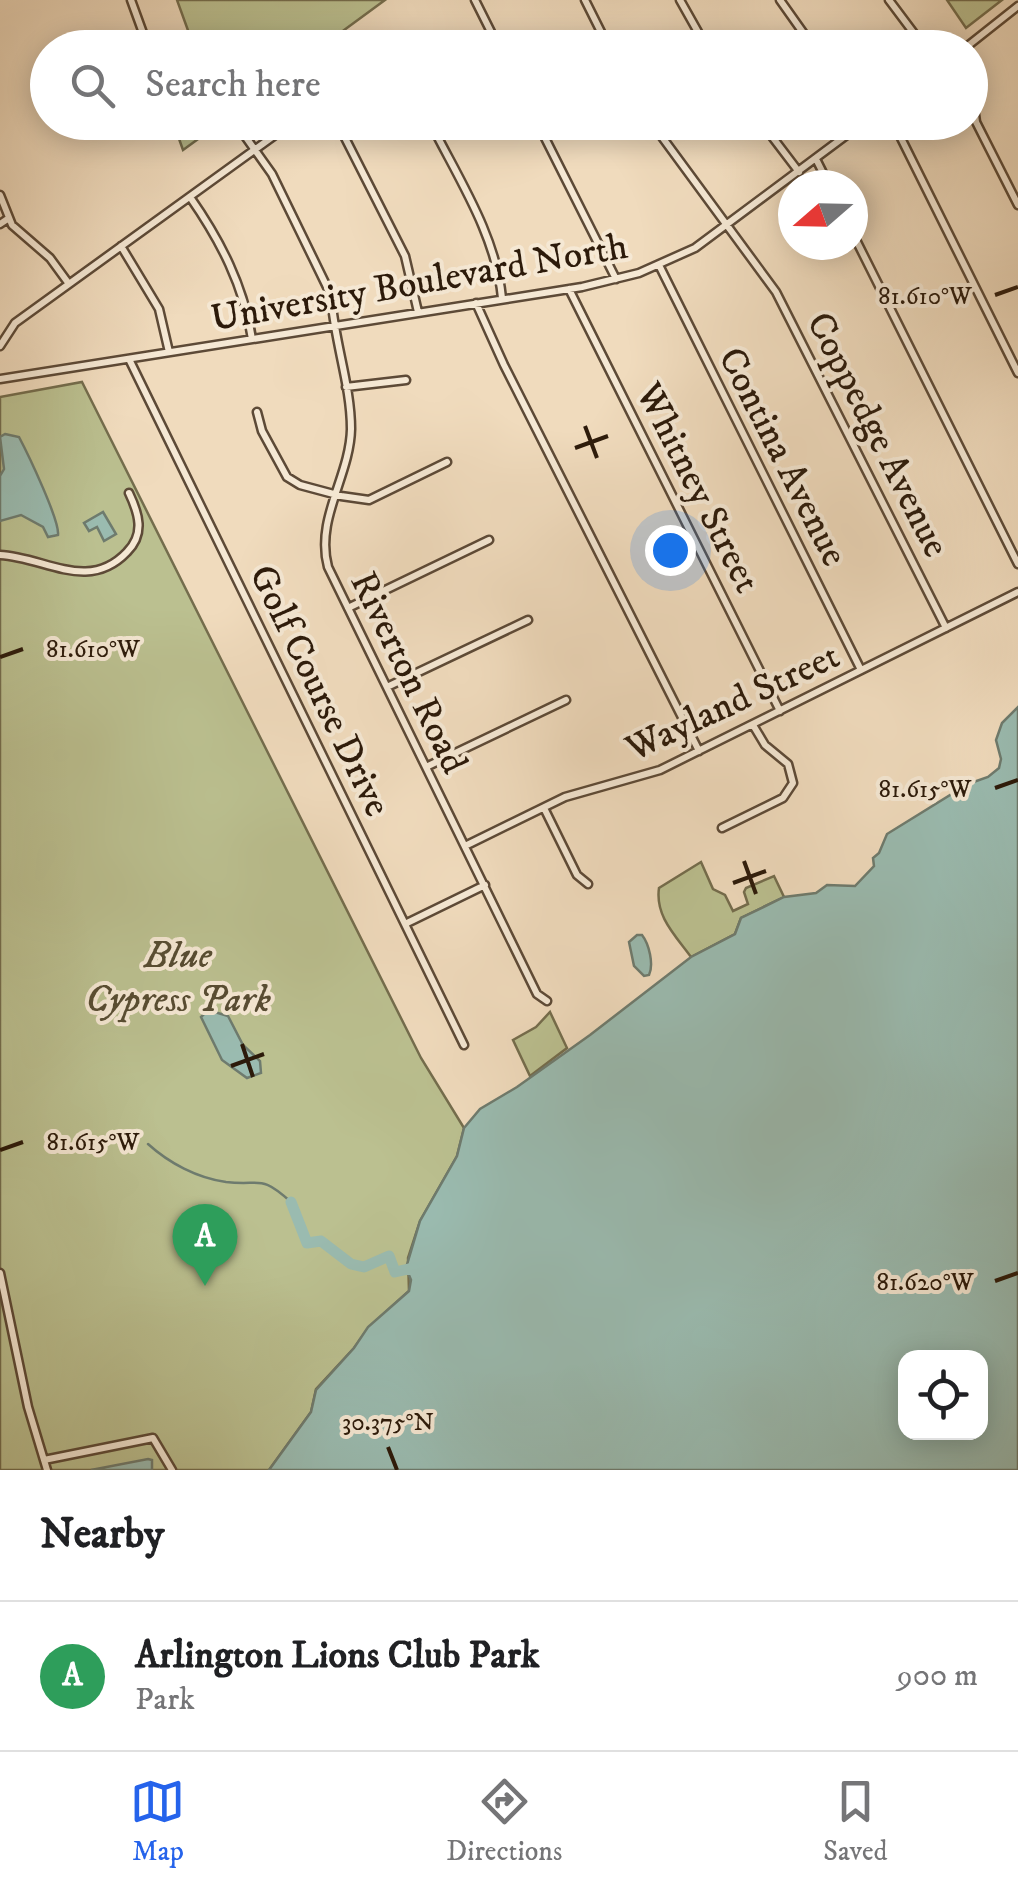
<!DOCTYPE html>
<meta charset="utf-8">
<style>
:root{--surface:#fff;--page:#f6f6f6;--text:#202124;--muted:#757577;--line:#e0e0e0;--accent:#2563eb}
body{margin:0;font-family:"IM FELL DW Pica",serif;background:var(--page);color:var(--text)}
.controls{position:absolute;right:30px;bottom:30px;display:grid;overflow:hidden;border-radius:20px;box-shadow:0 5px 25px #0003}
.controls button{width:90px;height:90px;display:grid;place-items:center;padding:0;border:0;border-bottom:2px solid var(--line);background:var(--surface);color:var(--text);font:50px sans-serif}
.compass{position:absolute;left:778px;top:170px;width:90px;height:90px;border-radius:50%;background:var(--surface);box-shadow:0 5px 25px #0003;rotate:250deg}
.you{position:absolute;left:670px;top:550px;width:35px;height:35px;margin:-25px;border:8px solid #fff;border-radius:50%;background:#1a73e8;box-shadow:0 0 0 15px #1a73e833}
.badge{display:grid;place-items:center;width:65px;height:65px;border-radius:50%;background:var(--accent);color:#fff;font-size:32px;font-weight:700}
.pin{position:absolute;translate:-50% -82px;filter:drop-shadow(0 2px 5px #0008)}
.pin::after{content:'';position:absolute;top:52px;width:35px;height:30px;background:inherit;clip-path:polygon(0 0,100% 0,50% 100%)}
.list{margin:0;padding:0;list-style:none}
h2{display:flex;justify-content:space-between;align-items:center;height:130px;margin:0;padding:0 40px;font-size:42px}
h2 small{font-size:32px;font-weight:400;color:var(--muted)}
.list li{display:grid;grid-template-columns:65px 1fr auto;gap:30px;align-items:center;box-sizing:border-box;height:150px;padding:0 40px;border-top:2px solid var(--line)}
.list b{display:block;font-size:38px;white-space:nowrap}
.list p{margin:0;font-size:32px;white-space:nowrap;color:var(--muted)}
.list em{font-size:32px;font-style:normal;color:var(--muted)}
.icon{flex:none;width:55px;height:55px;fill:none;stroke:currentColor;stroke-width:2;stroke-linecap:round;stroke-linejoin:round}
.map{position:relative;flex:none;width:1018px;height:1470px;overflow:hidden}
.search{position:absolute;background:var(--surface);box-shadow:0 5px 25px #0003;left:30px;right:30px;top:30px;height:110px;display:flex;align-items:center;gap:25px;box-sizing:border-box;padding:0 35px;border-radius:55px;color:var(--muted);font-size:38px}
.sheet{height:280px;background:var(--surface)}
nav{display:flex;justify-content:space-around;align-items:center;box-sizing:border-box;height:140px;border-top:2px solid var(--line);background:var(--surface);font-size:28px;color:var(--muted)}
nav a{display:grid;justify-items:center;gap:5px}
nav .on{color:var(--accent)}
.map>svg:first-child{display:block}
</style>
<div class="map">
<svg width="1018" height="1470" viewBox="0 0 1018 1470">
<rect width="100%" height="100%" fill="#f0dbbd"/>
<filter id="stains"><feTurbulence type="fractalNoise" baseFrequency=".002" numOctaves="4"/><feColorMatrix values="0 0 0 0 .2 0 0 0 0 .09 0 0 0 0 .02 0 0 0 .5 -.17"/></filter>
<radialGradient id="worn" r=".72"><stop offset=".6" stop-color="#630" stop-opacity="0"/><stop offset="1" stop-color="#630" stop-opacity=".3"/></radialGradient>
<path fill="#bbc090" stroke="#746d4d" stroke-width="2.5" d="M177,0H385L321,47H194Z
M947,0H1002L966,28Z
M173,122H220V123L183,150Z
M82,382L421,1058L464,1128L457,1156L420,1221L408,1258L409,1291L369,1327L354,1348L316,1389L311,1412L269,1470H0V397Z
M701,862L713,889L725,895L733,911L748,904L744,892L746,888L774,876L784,897L741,918L735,934L691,957C675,935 655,916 659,888Z
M550,1012L567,1048L530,1076L513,1040L536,1027Z"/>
<path fill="#9abbb0" stroke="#6e7b6e" stroke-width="2.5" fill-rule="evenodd" d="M5,434L19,437C28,454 60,521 58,535L48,537L43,527L21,515L0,521V476L4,469L0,437Z
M103,512L116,534L104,541L97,527L89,531L84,523Z
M1018,707V1470H269L311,1412L316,1390L354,1348L368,1327L409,1291L411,1280L406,1268L420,1221L457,1156L464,1128L480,1109L517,1087L590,1035L691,957L735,934L741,918L784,897L816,893L827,885L855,886L874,866L873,858L879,853L887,834L968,784L988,777L999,768L1001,759L996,740L1002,723ZM906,1358H980V1432H906Z
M637,935H642C649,944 654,964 649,975L644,976L634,966L629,942Z
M208,1010L228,1016L243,1045L260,1061L261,1073L247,1078L222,1060L201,1017Z
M148,1459L152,1460V1470H91Z"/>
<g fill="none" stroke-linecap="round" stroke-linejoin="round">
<path stroke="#6e7b6e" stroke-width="2.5" d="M148,1144C169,1163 197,1178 226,1182C262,1186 260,1174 291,1202"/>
<path stroke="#9abbb0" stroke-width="11" d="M291,1202L307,1243L321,1241L351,1264L364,1267L389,1256L395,1272L413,1268L416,1272"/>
<defs>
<path id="minor" d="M131,0L143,33
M475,0L499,48
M585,0L609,48
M680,0L707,48
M780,0L814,48
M889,0L925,48
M965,48L1018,6
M974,107L976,122L1018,205
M337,122L405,256L418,312
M430,122C458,178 496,235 502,298
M537,122L616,279
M651,122L776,292L946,628
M761,122L799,172
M893,122L1018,373
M240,129L272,174L329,291L332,305C336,346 351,388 351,429C350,476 315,519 328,567L537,994L547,1001
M816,159L829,185
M0,195L12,225L50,258L69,284
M190,197C220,240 244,286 252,339
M0,224L9,218
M853,234L1018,564
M121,246L159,309L169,352
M659,265L861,670
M569,289L780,711
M476,303L504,365L699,751
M0,346L15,323L293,122
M129,359L464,1045
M0,379L582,287L639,273L695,248L864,122
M346,387L406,380
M257,412L262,431L287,477L300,485L341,496L369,500L447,462
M0,555C45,557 88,593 127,552C145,534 139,514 129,493
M348,608L489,540
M387,687L528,620
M426,767L566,700
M544,808L577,875L588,884
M722,828L783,798L793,783L788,764L765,745L753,725
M465,846L565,797L660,770L1018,592
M405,924L485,885
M0,1273L28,1407L47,1470
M44,1460L153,1438L172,1470"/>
</defs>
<use href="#minor" stroke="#5d4a37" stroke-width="11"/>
<use href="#minor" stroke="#f5e8d4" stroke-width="6"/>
</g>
<path fill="none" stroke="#2c1a0a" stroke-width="4" d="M995,295L1018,287M585,426L597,458M575,448L608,436M0,657L23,649M995,788L1018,780M744,861L756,894M733,883L766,871M242,1044L253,1077M231,1066L264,1054M0,1150L23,1142M995,1281L1018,1273M388,1447L397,1470"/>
<g text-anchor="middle" stroke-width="8" stroke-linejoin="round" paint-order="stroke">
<g font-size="38" fill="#2c1a0a" stroke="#f5e8d4">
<text transform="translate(419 281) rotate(-10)" y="13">University Boulevard North</text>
<text transform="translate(879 434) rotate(63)" y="13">Coppedge Avenue</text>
<text transform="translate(784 456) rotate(63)" y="13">Contina Avenue</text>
<text transform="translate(699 487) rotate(63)" y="13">Whitney Street</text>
<text transform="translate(410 672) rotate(64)" y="13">Riverton Road</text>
<text transform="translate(321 690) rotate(64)" y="13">Golf Course Drive</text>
<text transform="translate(732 701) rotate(-25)" y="13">Wayland Street</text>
</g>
<g font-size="38" font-style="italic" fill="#574c32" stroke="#f5e8d4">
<text x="178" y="967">Blue<tspan x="178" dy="44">Cypress Park</tspan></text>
</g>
</g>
<g font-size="25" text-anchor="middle" fill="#2c1a0a" stroke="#f5e8d4" stroke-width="8" stroke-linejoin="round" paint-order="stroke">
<text x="925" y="304">81.610°W</text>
<text x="93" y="657">81.610°W</text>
<text x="925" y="797">81.615°W</text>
<text x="93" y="1150">81.615°W</text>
<text x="925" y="1290">81.620°W</text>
<text x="388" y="1430">30.375°N</text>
</g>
<rect width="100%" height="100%" filter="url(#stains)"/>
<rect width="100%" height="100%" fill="url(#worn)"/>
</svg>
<div class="controls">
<button><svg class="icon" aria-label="locate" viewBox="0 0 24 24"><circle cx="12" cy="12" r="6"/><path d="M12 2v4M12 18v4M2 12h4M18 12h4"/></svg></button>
</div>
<svg class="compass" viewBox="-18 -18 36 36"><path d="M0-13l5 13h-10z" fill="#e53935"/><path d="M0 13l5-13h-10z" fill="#757577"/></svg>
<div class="you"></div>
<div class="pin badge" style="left:205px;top:1286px;background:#2e9e5b">A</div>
<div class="search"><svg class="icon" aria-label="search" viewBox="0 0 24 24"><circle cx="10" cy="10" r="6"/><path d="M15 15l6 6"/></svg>Search here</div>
</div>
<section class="sheet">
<h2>Nearby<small></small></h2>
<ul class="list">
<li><span class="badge" style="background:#2e9e5b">A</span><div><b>Arlington Lions Club Park</b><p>Park</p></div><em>900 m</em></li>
</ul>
</section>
<nav>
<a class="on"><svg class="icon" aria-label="map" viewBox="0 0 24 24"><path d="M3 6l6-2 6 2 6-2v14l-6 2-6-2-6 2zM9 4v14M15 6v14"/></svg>Map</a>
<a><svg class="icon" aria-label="directions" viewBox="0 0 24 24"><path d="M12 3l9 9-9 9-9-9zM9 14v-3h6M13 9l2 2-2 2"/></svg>Directions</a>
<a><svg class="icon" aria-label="saved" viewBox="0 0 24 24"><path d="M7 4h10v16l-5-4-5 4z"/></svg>Saved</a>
</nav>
